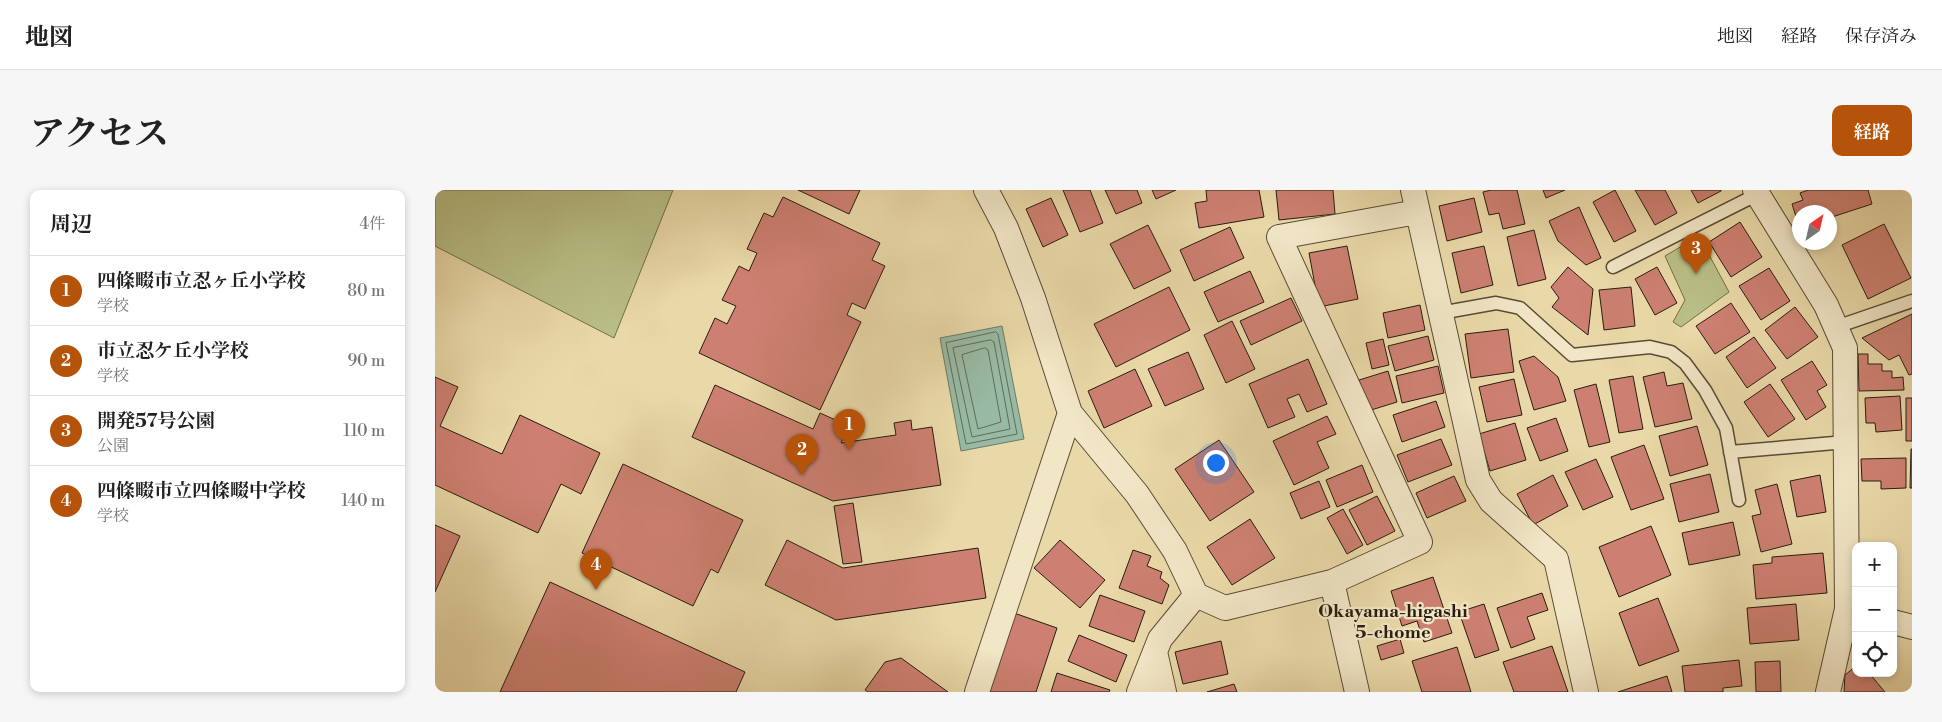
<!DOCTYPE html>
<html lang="ja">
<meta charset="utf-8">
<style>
:root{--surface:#fff;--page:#f6f6f6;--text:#222;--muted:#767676;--line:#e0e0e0;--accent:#b45309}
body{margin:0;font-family:"Libre Bodoni","Noto Serif JP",serif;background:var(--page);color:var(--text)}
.controls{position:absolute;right:15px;bottom:15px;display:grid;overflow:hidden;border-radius:10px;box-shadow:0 2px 8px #0003}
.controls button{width:45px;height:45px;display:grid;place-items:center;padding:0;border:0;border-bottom:1px solid var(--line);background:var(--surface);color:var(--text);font:25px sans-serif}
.compass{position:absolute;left:1357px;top:15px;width:45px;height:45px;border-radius:50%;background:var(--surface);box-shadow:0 2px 8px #0003;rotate:34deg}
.you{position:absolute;left:780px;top:272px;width:18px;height:18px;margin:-12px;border:4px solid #fff;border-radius:50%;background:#1a73e8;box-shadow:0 0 0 8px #1a73e833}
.badge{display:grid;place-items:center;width:32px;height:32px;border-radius:50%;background:var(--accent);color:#fff;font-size:16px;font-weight:700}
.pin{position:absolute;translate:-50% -41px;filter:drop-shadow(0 1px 2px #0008)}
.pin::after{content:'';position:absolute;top:26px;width:18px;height:15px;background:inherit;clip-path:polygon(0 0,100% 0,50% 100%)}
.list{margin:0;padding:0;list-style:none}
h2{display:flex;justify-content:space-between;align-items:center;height:65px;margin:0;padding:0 20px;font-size:21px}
h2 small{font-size:16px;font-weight:400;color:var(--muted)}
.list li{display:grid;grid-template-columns:32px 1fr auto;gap:15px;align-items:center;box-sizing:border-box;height:70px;padding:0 20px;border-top:1px solid var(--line)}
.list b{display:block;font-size:19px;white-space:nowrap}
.list p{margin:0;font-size:16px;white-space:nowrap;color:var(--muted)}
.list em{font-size:16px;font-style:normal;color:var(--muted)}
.icon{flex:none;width:28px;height:28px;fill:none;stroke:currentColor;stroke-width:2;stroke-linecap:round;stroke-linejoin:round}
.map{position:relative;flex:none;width:1477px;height:502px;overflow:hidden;border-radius:10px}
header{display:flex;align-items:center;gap:30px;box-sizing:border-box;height:70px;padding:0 25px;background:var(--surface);border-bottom:1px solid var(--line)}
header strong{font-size:24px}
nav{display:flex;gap:28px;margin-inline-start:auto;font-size:18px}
.intro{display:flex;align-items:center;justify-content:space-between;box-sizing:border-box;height:120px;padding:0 30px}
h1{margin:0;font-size:35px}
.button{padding:12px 22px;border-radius:10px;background:var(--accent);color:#fff;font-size:18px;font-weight:700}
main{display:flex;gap:30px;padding:0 30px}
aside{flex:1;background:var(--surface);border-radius:10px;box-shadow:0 2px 8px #0003}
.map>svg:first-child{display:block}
</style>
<header>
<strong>地図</strong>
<nav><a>地図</a><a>経路</a><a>保存済み</a></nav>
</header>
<div class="intro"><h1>アクセス</h1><a class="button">経路</a></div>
<main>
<aside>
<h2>周辺<small>4件</small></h2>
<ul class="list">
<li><span class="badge">1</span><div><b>四條畷市立忍ヶ丘小学校</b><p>学校</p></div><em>80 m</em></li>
<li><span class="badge">2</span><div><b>市立忍ケ丘小学校</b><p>学校</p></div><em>90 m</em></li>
<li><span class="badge">3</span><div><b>開発57号公園</b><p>公園</p></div><em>110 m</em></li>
<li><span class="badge">4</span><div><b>四條畷市立四條畷中学校</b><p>学校</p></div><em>140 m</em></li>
</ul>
</aside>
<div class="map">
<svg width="1477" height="502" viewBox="0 0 1477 502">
<rect width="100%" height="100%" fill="#ead9a8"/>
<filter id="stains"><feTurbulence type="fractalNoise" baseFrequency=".004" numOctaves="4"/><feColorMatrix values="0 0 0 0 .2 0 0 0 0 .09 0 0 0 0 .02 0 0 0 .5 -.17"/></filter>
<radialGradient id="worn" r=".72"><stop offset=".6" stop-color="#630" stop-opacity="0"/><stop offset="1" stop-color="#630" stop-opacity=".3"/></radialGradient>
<path fill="#b9bf86" stroke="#706e4b" d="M0,0H238L179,148L0,56Z
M1264,46L1294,102L1246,137L1238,132L1250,110L1230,66Z"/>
<path fill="#98baa4" stroke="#6b7b69" d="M567,136L589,249L526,261L505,148Z"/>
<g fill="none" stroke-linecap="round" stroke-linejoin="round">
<path stroke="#606c5a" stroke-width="1" d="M561,142L563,144L582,244L531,254L511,153Z
M556,150L559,152L575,239L537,247L518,158Z
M550,158L553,160L566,232L543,239L527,165Z"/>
</g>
<path fill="#cd8071" stroke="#281d10" d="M363,0H425L414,24Z
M628,0H655L668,33L645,42Z
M670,0H702L707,13L681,24Z
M717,0H741L721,9Z
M771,0H824L829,27L764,38L760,13L772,11Z
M841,0H898L900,24L844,30Z
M1056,0H1082L1090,34L1068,39L1064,23L1054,25L1048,2Z
M1108,0H1130L1111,8Z
M1180,0L1201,41L1179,52L1158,12Z
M1200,0H1230L1242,23L1220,35Z
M1256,0H1286V1L1263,13Z
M1373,0H1433L1437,14L1394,28V22H1364V36L1357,14L1368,10L1365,3Z
M348,7L445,53L437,70L450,76L430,119L417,113L412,125L426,132L385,220L264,163L280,128L292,134L301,116L287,110L304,76L314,81L322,63L312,59L329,23L338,27Z
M616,8L633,45L608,57L591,19Z
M1039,8L1047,42L1012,51L1004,16Z
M1144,17L1166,68L1151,75L1123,51L1114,31Z
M1305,32L1327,67L1296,87L1274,52Z
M1449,34L1476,88L1433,109L1407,55Z
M713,35L736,81L699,99L675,54Z
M795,37L809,68L759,91L745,60Z
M1099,40L1111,89L1083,96L1072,47Z
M912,56L923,109L884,117L874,63Z
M1049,56L1058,95L1026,103L1017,63Z
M1133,77L1158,99L1153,145L1117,117L1124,108L1116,97Z
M1222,77L1242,113L1220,125L1200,89Z
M1334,78L1355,111L1326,130L1304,96Z
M815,81L829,112L783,132L769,102Z
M734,97L755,140L681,177L659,134Z
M1196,97L1200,136L1169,140L1164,100Z
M856,108L867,131L816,155L805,131Z
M1296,113L1315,142L1280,164L1261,136Z
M985,115L990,140L953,148L948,123Z
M1360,117L1383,147L1352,169L1330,140Z
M1477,124V184L1474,185L1464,165L1454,170L1427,148Z
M797,131L820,179L791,193L769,145Z
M1073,139L1079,182L1036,188L1030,144Z
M993,146L999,170L960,181L953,156Z
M1319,147L1341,178L1312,198L1291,167Z
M948,149L954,175L937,179L931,153Z
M753,162L769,199L730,216L713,179Z
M1423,164H1433V174H1447V181H1457V188L1468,187L1469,200L1424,201Z
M1099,166L1123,187L1131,211L1099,220L1084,171Z
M873,169L892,214L872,222L864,204L852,209L860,227L833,238L814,194Z
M1377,171L1392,195L1382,201L1391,217L1371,230L1346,190Z
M1003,176L1009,203L967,213L961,186Z
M700,179L717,216L669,238L653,201Z
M953,181L962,212L933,221L924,190Z
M1229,182L1232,196L1248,193L1257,229L1220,237L1208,187Z
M1198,186L1208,239L1184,243L1174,190Z
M0,187L23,197L5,236L67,264L85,225L165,263L146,304L126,294L103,343L0,295Z
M1079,189L1087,225L1052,232L1044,197Z
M1161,194L1175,252L1154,257L1139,200Z
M1335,194L1360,229L1333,247L1309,212Z
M280,195L378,239L385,223L414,236L406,253L461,245L459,233L476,230L477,240L497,237L506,295L398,311L257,247Z
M1465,206L1467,240L1441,242L1440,233H1431L1430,208Z
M1471,208H1477V251H1471Z
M1001,211L1010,237L967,252L958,225Z
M892,226L901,244L882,252L894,278L859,295L838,251Z
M1121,228L1133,261L1105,271L1092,238Z
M1080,233L1091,270L1055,281L1044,244Z
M1262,236L1273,275L1235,286L1224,246Z
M1006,249L1017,275L973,292L962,265Z
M784,250L819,302L775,331L740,279Z
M1209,255L1229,309L1196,320L1176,267Z
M1476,259H1477V298H1475Z
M1471,268V298L1446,299V291H1427L1426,269Z
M1161,269L1178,307L1148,320L1130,282Z
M188,274L308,330L283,383L276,379L258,416L147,363Z
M927,275L938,302L902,317L891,290Z
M1275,284L1284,322L1244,332L1235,294Z
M1118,285L1133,316L1098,335L1082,304Z
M1385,285L1391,322L1362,327L1355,291Z
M1019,286L1031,311L992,328L981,303Z
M884,291L895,317L866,329L855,303Z
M1342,294L1357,354L1326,362L1317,326L1326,324L1320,300Z
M942,306L960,341L932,355L914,320Z
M418,313L427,372L408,374L399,316Z
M908,319L928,355L912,364L892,328Z
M815,329L840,368L797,395L772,357Z
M1298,332L1305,365L1254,375L1247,343Z
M0,335L25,346L0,402Z
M1216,336L1236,385L1184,407L1164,357Z
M352,350L408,378L543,358L551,408L401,430L330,395Z
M625,350L670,390L645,418L599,378Z
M698,360L716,366L712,376L727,382L725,388L734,395L727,414L684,398Z
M1388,363L1392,403L1321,409L1318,375L1337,373V367Z
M998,387L1017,443L989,452L982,431L967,436L956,401Z
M115,392L310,482L301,502H65Z
M1107,403L1113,420L1092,427L1100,449L1076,458L1062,418Z
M665,405L710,421L699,452L654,436Z
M1223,408L1244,461L1204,476L1184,423Z
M1049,414L1064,460L1040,468L1024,422Z
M1361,414L1364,450L1315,454L1312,418Z
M579,423L622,438L601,502H553Z
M644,445L692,465L681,492L633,471Z
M965,449L969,463L946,470L942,456Z
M786,451L793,484L748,494L740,462Z
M1117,456L1133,502H1079L1068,472Z
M1022,457L1036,502H987L977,471Z
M466,468L513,502H433L430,500L450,472Z
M1304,470L1307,496L1288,498V502H1250L1247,476Z
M1345,471L1346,502H1321L1320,472Z
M1421,476V483H1434L1450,502H1409L1410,485Z
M622,483L675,500L674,502H616Z
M1232,486L1237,502H1183Z
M799,494L802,502H772Z"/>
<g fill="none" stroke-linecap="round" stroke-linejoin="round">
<defs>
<path id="lane" d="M1178,77L1323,4
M1005,123L1061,113L1085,118L1137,165L1215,157L1236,162L1250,173L1270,200L1291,238L1304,310
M1401,137L1477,111
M1295,262L1411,252"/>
<path id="street" d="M551,0L571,38L598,108L635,223L702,304L740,361L761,405L790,418L897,392L985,352L844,47L982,22
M978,0L1043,290L1056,311L1121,369L1151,502
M1320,0L1391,115L1410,158L1412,419L1393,502
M897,392L922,502
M1458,432L1477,437
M720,462L729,502
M542,502L635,223
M704,502L725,449L761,405"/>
</defs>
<use href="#lane" stroke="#584c36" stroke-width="15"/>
<use href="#street" stroke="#584c36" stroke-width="26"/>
<use href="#lane" stroke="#f1e6c6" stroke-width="12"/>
<use href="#street" stroke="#f1e6c6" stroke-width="24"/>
</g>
<g text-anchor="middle" stroke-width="4.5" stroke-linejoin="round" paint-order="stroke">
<g font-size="18" font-weight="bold" fill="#281d10" stroke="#f1e6c6">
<text x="958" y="427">Okayama-higashi<tspan x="958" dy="21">5-chome</tspan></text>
</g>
</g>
<rect width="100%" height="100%" filter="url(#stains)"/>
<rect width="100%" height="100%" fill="url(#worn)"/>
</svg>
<div class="controls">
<button>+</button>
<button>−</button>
<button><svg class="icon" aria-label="locate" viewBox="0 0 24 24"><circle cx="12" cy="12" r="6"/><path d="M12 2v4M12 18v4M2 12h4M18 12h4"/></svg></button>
</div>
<svg class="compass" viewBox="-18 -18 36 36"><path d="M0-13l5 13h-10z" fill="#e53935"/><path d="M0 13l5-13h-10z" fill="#767676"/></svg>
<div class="you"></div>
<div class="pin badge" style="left:414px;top:260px">1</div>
<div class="pin badge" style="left:367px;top:285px">2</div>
<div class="pin badge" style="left:1261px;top:84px">3</div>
<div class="pin badge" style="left:161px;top:400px">4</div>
</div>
</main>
